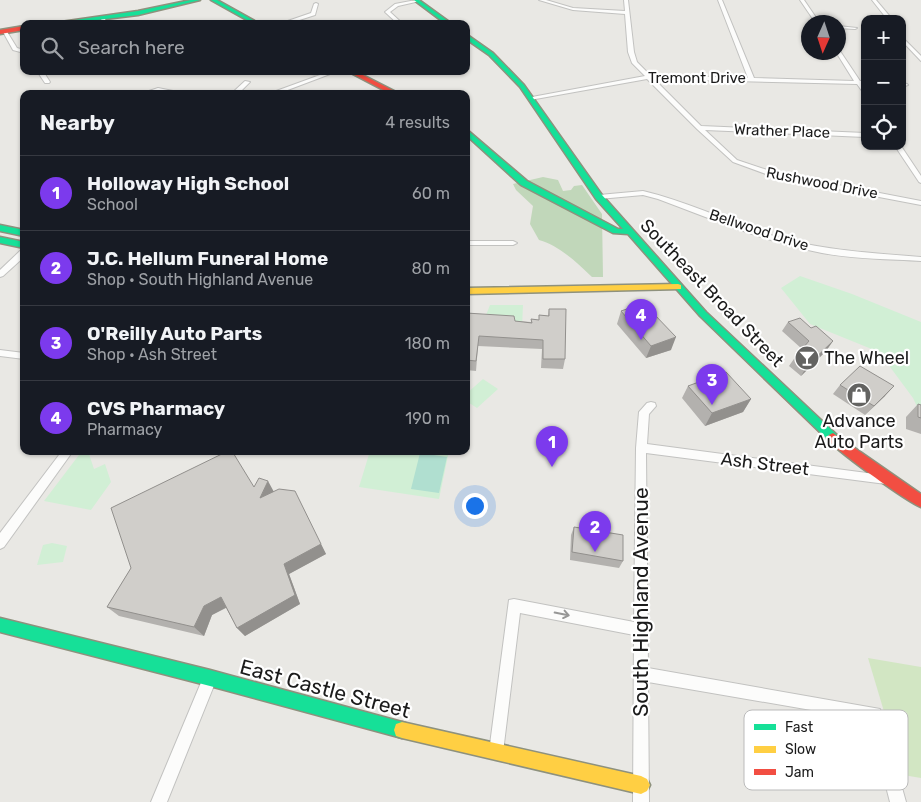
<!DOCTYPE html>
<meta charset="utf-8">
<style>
:root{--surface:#171b24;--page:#242831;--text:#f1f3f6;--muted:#9ea1a6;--line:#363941;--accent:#7c3aed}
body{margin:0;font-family:Rubik,sans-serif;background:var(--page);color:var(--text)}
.controls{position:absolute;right:15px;top:15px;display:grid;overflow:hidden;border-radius:10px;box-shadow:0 1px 4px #0004}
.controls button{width:45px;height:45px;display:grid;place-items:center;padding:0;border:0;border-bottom:1px solid var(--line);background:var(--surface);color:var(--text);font:25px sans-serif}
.compass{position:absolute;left:801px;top:15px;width:45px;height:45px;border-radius:50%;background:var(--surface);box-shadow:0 1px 4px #0004;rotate:183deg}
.you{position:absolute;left:474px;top:505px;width:18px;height:18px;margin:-12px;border:4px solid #fff;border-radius:50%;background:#1a73e8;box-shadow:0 0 0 8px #1a73e833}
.badge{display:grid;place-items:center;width:32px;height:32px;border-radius:50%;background:var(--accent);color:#fff;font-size:16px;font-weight:700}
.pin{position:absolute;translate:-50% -41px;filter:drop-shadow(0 1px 2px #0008)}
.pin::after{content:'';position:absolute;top:26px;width:18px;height:15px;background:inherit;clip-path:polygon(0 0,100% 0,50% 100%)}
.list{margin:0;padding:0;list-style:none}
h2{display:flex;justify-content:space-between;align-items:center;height:65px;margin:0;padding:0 20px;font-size:21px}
h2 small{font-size:16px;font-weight:400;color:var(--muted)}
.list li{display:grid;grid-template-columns:32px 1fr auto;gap:15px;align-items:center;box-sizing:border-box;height:75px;padding:0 20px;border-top:1px solid var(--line)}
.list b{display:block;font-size:19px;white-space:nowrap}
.list p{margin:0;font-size:16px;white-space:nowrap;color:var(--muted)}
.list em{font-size:16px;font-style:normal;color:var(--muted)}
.icon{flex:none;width:28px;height:28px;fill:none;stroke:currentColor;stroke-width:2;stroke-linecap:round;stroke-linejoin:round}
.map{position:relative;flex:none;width:921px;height:802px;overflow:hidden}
.search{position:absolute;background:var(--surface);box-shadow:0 1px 4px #0004;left:20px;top:20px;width:450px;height:55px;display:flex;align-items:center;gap:12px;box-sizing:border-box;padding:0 18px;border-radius:10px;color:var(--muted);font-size:19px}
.panel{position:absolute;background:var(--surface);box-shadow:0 1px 4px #0004;left:20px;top:90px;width:450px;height:365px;border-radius:10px}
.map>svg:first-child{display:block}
</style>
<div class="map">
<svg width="921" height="802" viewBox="0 0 921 802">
<rect width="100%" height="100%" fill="#e9e8e4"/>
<path fill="#d2e6c3" d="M868,658L921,667V778L903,775Z"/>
<path fill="#c1d7ba" d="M543,177L558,180L563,191L571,190L574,186L582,185L602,214L603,277H592C576,262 560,246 539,240L530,224L533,206L516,190L513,184Z"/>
<path fill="#d1efd5" d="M800,276L852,294L921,322V415L913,398L879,352L810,324L781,288Z
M490,305H523L522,328L486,315Z
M483,379L498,389L477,408L466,401V394Z
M82,451H88L94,469L105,464L111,482L91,510L44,501Z
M370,451H449L439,499L359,487Z
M52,543L67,546L63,562L37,565L43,545Z"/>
<path fill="#b0dfd0" d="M420,453L447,457L439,493L411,489Z"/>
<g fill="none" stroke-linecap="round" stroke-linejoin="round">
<defs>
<path id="street" d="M416,0L420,1L398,6L390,12L403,24H398L385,12L395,4Z
M539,0H546L573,8L625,11L624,0H628L634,52L637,62L650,75L748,78L718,0H722L754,78L854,81L836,52L840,51L860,81H865V85H862L865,88V95L857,84L654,79L701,126L865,133V137L705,130L737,160L776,173L921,201V205L774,177L733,162L697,129L647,79L530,100L529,99L532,97L645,76L632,63L628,52L625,14L573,10Z
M800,0H804L819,22H815Z
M872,0H876L892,19H887Z
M316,3L318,4L315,15L287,24H279L311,13L314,4Z
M103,17L105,18L106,24H102L101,18Z
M838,26L857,28L855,29L838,28Z
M2,30H6L17,48L24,50V53L13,50Z
M902,37L921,56V61L902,41Z
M37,71H43L50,82L49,83H45Z
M284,71H320L322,74L329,71H338L277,94H268L320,75Z
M245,81L250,82L238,94H231Z
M902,83L907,84L908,85L902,87Z
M158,88L178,92L181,94L158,92L140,94Z
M895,146H901L921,176V183L919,182Z
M643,191C691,202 736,226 784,239C829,251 875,253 921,257V261C888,259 854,259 822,253C765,242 712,219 658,199L643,195L599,199L595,197L599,195Z
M466,241H513L517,243L513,245H466Z
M21,250H24V257L3,276L0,277V270Z
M0,350L24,353V359L0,356Z
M651,402L655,403L656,406L649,414L647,444L890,476L892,479L890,482L886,484L646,453L648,668L880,709L906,802H890L869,720L648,682L649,802H633L634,635L520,613L503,752L501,757L496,759L491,757L489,752L509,600L514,599L634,622L636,448L639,412L647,403Z
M62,451H73L4,547L0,549V533Z
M210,671L215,673L217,678L167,802H151L205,673Z"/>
<path id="fast" d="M191,0H200L138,15L64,24H47L138,11Z
M211,0H217L260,24H254Z
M414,0H419L452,24H446Z
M466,34L493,53L524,85L602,195L706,312L837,435L839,438L837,441L833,443L829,441L700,316L628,234L613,233L521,185L466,135V129L527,181L618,229H623L596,199L520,87L489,55L466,39Z
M0,225L24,230V236L0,231Z
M0,237L24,242V248L0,243Z
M0,618L210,670L402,722L408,724L410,730L408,736L402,738L210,686L0,632Z"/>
<path id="slow" d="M678,284L681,285V289L466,294V288Z
M402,722L641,776L647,779L650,785L647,791L641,794L402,738L396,736L394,730L396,724Z"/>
<path id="jam" d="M24,26V30L0,34V30Z
M347,71H355L400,94H391Z
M833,433L921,494V507C908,502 833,449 827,438L829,435Z"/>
</defs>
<use href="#street" stroke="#c2c2c0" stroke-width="2"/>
<use href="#fast" stroke="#8e917d" stroke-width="3"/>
<use href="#slow" stroke="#8e917d" stroke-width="3"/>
<use href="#jam" stroke="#8e917d" stroke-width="3"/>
<use href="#street" fill="#fcfcfb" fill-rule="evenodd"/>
<use href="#fast" fill="#16e098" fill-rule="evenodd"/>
<use href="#slow" fill="#ffcf43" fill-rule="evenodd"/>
<use href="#jam" fill="#f24e42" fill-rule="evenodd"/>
</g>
<path fill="#b3b1ae" d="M549,309L565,359L563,369L541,368L542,349L478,346L476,371L466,370V313L515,321L531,322V319L539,320V315L548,316Z
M621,311L654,315L671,350L646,358L617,324Z
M788,322L811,328L833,341L826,351L801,376L789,366L796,356L802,349L782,331Z
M840,385L885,396L865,415L833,394Z
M688,386L751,399L743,412L705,426L682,398Z
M918,404L921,405V434L906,429V417Z
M254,487L274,492L321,544L326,554L289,574L300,604L245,636L237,628L226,608L212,615L204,636L119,616L107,607L131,568Z
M574,527L623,561L619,568L570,560L571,535Z"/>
<path fill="#92908d" d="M676,337L671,350L646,358L651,346Z
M833,341L826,351L801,376L807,366Z
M894,386L885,396L865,415Z
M751,399L743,412L705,426L712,413Z
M268,481L274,492L260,498Z
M321,544L326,554L289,574L300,604L245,636L237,628L284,564Z
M221,597L229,606L212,615L204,636L194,627L204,606Z"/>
<path fill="#d0ceca" stroke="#92908d" d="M647,302L655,312L653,313L676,337L651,346L621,311Z
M549,309H566L565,359H543V340L479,336L476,361L466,360V313L514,316L515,321L532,323L531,319L539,320V315L549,316Z
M800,318L811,328L816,326L833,341L807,366L796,356L809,341L788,322Z
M860,366L894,386L874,406L840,385Z
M726,372L751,399L712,413L688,386Z
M918,404L921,405V418L918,417Z
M228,451H232L254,487L259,478L268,481L260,498L279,489L295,491L321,544L284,564L295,595L237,628L221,597L204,606L194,627L107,607L131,568L111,508Z
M574,527L623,535V561L572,552Z"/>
<defs><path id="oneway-shaft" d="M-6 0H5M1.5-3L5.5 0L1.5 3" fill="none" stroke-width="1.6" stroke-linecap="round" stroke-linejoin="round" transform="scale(1.25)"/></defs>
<use stroke="#979796" href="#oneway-shaft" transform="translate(562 614) rotate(11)"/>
<defs>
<symbol id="bar-disc" viewBox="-11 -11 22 22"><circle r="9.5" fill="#636361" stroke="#fff"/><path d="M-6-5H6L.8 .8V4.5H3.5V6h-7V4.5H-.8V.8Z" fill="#fff"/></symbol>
<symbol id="shop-disc" viewBox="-11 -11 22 22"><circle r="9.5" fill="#636361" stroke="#fff"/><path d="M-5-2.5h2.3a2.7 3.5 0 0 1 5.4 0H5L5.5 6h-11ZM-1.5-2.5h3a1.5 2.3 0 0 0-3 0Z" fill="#fff"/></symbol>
</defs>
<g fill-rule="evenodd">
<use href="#bar-disc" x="793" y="344" width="28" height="28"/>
<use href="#shop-disc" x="845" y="381" width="28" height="28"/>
</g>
<g text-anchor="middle" stroke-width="4.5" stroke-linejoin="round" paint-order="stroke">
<g font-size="15" fill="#1b1b1b" stroke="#fff">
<text x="697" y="83">Tremont Drive</text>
<text transform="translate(782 131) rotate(2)" y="5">Wrather Place</text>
<text transform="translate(822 183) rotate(11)" y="5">Rushwood Drive</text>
<text transform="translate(759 230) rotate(18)" y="5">Bellwood Drive</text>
</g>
<g font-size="18" fill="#1b1b1b" stroke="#fff">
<text transform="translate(712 293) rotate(46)" y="6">Southeast Broad Street</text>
<text transform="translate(765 464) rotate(7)" y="6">Ash Street</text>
</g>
<g font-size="18" fill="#1b1b1b" stroke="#fff" text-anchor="start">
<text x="824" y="364">The Wheel</text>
<text x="859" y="427" text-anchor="middle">Advance<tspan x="859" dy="21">Auto Parts</tspan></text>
</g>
<g font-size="21" fill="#1b1b1b" stroke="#fff">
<text transform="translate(641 602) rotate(-90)" y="7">South Highland Avenue</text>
<text transform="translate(325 689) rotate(15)" y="7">East Castle Street</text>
</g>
</g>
<rect x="744" y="710" width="164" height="80" rx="8" fill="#fff" stroke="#bbb" stroke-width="1"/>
<rect x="754" y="724" width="22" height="6" fill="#16e098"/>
<rect x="754" y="746" width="22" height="7" fill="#ffcf43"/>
<rect x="754" y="769" width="22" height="6" fill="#f24e42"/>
<g font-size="14" fill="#1b1b1b">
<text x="785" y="732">Fast</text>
<text x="785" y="754">Slow</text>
<text x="785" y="777">Jam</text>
</g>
</svg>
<div class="controls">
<button>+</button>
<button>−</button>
<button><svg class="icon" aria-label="locate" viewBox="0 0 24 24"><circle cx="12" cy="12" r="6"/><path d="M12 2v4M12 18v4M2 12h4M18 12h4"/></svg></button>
</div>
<svg class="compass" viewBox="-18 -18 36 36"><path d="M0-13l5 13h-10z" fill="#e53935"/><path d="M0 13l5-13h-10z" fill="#9ea1a6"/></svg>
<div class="you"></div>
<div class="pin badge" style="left:552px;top:467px">1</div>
<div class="pin badge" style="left:595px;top:552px">2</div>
<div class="pin badge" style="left:712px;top:405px">3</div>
<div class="pin badge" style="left:641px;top:340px">4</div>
<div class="search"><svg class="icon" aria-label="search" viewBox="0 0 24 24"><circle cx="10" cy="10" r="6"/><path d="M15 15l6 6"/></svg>Search here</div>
<section class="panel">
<h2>Nearby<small>4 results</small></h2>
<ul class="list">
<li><span class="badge">1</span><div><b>Holloway High School</b><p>School</p></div><em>60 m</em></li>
<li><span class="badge">2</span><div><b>J.C. Hellum Funeral Home</b><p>Shop · South Highland Avenue</p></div><em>80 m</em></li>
<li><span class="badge">3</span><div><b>O'Reilly Auto Parts</b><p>Shop · Ash Street</p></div><em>180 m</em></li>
<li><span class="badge">4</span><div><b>CVS Pharmacy</b><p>Pharmacy</p></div><em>190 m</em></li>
</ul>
</section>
</div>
